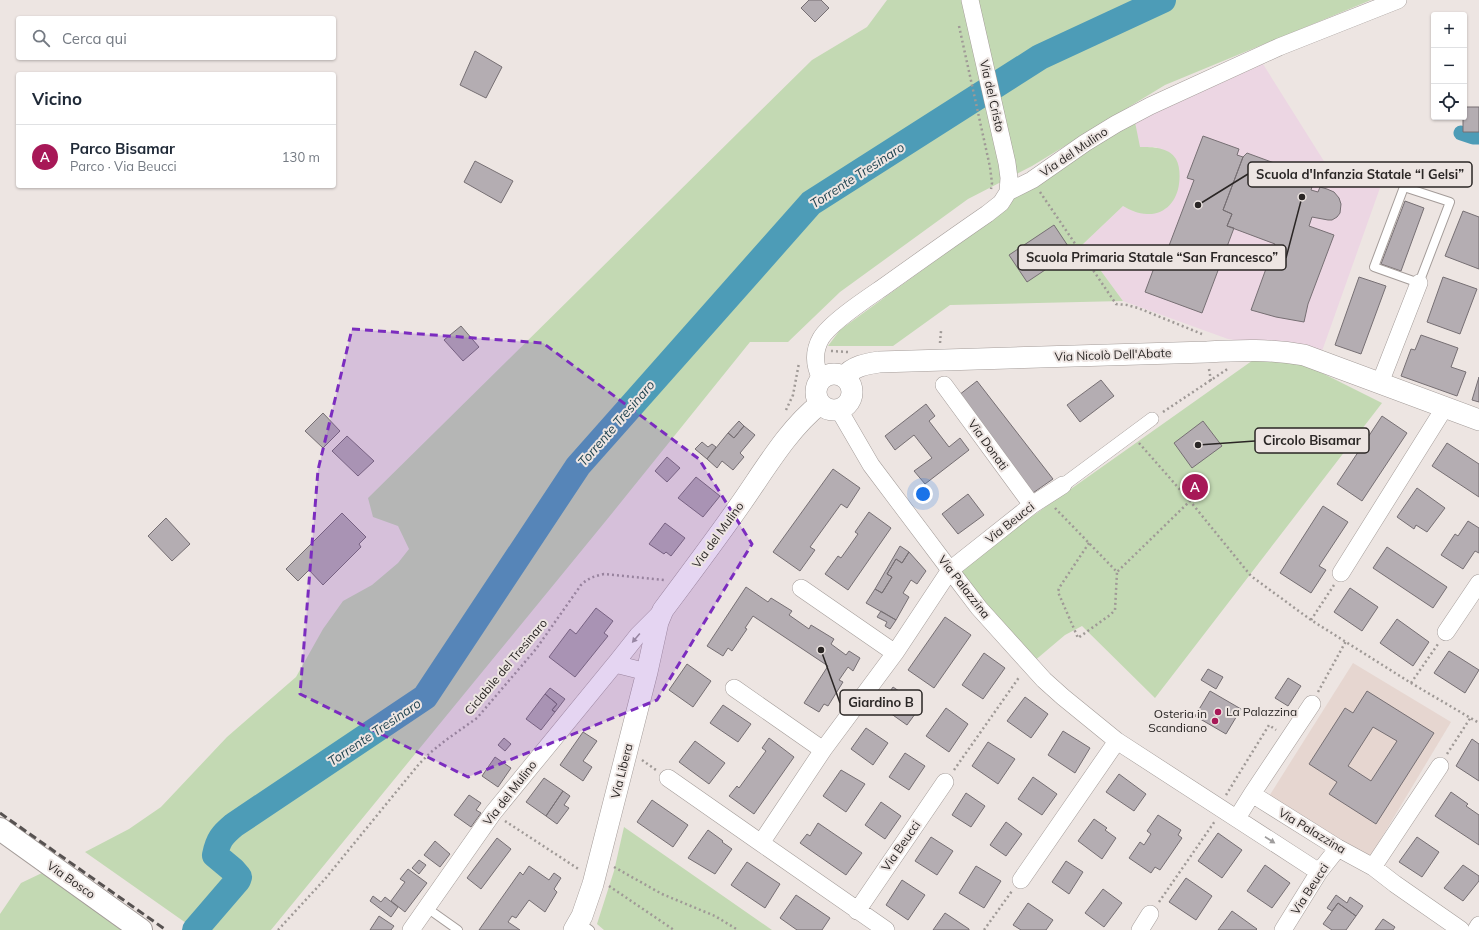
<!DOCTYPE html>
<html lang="it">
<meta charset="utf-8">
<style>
:root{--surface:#fff;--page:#f6f6f7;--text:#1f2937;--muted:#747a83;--line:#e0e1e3;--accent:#a71857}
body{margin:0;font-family:Mulish,sans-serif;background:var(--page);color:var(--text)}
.controls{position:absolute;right:12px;top:12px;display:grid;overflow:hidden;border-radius:4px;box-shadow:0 1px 3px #0004}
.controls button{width:36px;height:36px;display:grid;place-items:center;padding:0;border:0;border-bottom:1px solid var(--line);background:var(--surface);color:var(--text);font:20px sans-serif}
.you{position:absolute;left:923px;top:494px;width:14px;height:14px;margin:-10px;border:3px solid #fff;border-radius:50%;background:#1a73e8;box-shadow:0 0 0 6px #1a73e833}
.badge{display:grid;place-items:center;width:26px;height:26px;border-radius:50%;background:var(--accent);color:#fff;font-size:13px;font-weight:700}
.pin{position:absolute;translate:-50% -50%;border:2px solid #fff;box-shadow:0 1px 4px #0006}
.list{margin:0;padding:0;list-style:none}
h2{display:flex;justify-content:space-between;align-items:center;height:52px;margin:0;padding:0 16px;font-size:17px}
h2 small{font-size:13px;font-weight:400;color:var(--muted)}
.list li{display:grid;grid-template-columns:26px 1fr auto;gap:12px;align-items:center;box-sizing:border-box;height:64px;padding:0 16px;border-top:1px solid var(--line)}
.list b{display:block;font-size:15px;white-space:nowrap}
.list p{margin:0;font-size:13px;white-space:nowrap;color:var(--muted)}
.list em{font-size:13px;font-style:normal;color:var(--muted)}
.icon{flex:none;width:22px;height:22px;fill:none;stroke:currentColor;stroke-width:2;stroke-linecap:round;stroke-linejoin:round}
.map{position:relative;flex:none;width:1479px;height:930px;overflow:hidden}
.search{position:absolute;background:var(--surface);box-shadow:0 1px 3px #0004;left:16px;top:16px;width:320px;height:44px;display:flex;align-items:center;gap:10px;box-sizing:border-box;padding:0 14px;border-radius:4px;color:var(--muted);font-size:15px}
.panel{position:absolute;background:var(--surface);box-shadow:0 1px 3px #0004;left:16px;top:72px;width:320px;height:116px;border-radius:4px}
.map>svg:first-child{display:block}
</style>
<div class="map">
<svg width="1479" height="930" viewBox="0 0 1479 930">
<rect width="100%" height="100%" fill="#ede5e2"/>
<path fill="#e6d6d0" d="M1353,663L1451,722L1367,862L1266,801Z"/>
<path fill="#ecd6e3" d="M1263,64L1327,166L1381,185L1321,354L1228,339L1123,301L1082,245L1123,206L1135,212L1157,147H1139L1135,122Z"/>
<path fill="#c3d9b3" d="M887,0H1371L1165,85L1032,166L968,199L840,292L788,342H750L609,517L271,930H196L85,852L129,829L161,807L227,737L296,677L323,629L343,601L372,585L398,563L409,549L398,526L373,517L368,498L812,60L867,27Z
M1135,122L1140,147C1152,147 1169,147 1176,159C1180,166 1180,177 1179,184C1177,201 1165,215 1147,214C1138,214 1130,210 1123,206L1082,245L1123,301L950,305L893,346H828L840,330L1009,207L1015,195Z
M1256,358L1306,365L1382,403L1155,698L1082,626L1065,635L1033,662L955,571Z
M624,827L772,930H604L597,924L614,871Z
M44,872L122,930H0V914L21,883Z"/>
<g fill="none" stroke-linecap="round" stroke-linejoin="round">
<path stroke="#4d9cb7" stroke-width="15" d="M1461,133L1473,137H1479"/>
<path stroke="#4d9cb7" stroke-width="26" d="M195,930L238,880L239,877L233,870L215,855C218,840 222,835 234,825L425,697L578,466L811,203L1040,57L1163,0"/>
</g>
<path fill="#b4adb2" stroke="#766f73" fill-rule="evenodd" d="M809,0H821L829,8L815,22L801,8Z
M475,51L502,67L486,98L460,85Z
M1464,82H1466V107H1479V132H1463V119H1450L1451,117H1464Z
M1203,136L1239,149L1237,155L1243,157L1223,210L1232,214L1227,226L1234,228L1202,313L1145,292L1161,249L1167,251L1194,180L1187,178Z
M1247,153L1315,178L1311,190L1318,192L1320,187L1327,189L1334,192L1339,198L1341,204L1340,213L1337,217L1332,220H1328L1312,217L1309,226L1334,235L1308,304L1304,322L1276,317L1251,310L1275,244L1227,226L1232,214L1223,210L1243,157Z
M475,161L513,181L501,203L464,182Z
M1405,201L1424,208L1401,271L1381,264Z
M1463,211L1479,217V269L1445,256Z
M1054,225L1072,252L1027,282L1009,255Z
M1359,277L1386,286L1361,354L1335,345Z
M1443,277L1477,289L1460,334L1427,322Z
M461,326L479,347L463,361L444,340Z
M1421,335L1458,348L1451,367L1466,372L1457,396L1401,376L1411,349L1415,350Z
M1479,377V402L1472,400Z
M1101,380L1114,396L1080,422L1067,405Z
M977,381L1053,479L1030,495L959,395Z
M926,404L935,416L929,421L949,447L960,438L969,450L925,484L914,471L932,458L914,435L895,450L885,436Z
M323,413L340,431L323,448L305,431Z
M1382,416L1407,433L1362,501L1337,484Z
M739,421L744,426L734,438L728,433Z
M1203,421L1222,446L1192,468L1174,443Z
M744,426L755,435L740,453L744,457L733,470L722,461L717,468L707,459L728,433L734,438Z
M347,436L374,461L358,476L332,451Z
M702,442L708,447L712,444L716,447L707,459L695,449Z
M1447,443L1479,464V497L1432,466Z
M667,457L680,468L667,482L655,471Z
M833,469L860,488L847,508L841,504L810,547L815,550L800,571L773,552Z
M696,477L720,496L703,517L678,498Z
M1417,488L1445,508L1427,532L1416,525L1414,529L1397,517Z
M968,494L984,515L958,534L942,514Z
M1323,506L1348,522L1319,566L1326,570L1311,593L1280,573Z
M869,512L891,528L848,590L825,574L838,556L841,558L858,534L855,532Z
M342,513L366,537L359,544L361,547L323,585L309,570L298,581L286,569Z
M166,518L190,544L172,561L148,536Z
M1468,521L1479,528V553L1475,551L1463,569L1441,555L1455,534L1458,536Z
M665,523L685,538L671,556L666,552L664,554L649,544Z
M900,546L909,552L902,563L896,559L887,574L892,577L882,593L875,589Z
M1387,547L1447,587L1433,608L1373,568Z
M909,552L926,571L917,584L911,580L903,593L909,597L896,620L866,603L875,589L882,593L892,577L887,574L896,559L902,563Z
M746,587L768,602L771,598L792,611L789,615L809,629L811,625L834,639L831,644L846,655L849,651L860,658L853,671L848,667L839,680L843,682L828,706L824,704L819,712L804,703L828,666L753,616L745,628L747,629L732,651L728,648L723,656L707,646Z
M1350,588L1378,607L1362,631L1334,612Z
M596,608L613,621L604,633L608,636L575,677L549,657L570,629L576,634Z
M881,611L896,620L890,629L885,626L887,622L877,617Z
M945,617L971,635L934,688L908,670Z
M1397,619L1429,642L1413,666L1380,643Z
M1449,651L1479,670L1465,693L1434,673Z
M984,653L1005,668L983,699L962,685Z
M687,664L711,681L693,707L669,690Z
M1208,669L1223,677L1216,689L1201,680Z
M1288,678L1301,686L1288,706L1275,698Z
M893,687L921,706L907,725L880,706Z
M550,688L565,699L555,712L552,710L557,704L545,694Z
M1210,691L1241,709L1226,734L1195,716Z
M1367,691L1434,733L1376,824L1329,794L1337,782L1309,764L1345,708L1353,713ZM1373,727L1397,741L1371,781L1348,766Z
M545,694L557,704L552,710L555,712L541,730L526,719Z
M1025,697L1048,714L1031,738L1007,721Z
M723,705L751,724L738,742L710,723Z
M946,708L968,724L949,752L926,736Z
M866,728L888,743L873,765L851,749Z
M1063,731L1090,748L1075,773L1048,755Z
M583,732L597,741L583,761L592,767L583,781L560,765Z
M504,738L511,744L505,751L498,745Z
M769,738L794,757L754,814L729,796L737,786L739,788L766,751L762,748Z
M1472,739L1479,744V781L1456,766Z
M695,741L725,763L709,784L679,762Z
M988,742L1015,759L998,784L972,766Z
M905,753L925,766L909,790L889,777Z
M495,757L511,768L498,787L482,776Z
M841,770L865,784L846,812L823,796Z
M1119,774L1146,794L1134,811L1106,792Z
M1033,777L1057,794L1042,815L1018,799Z
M544,778L563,791L546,816L526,802Z
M563,791L570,796L564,805L569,808L557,824L546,816Z
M1451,792L1468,804L1466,806L1479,815V845L1435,816Z
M966,793L985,806L971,827L952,815Z
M469,795L481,803L476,810L481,813L471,827L454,815Z
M652,800L688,825L673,847L637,822Z
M881,802L901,816L885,839L865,825Z
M1158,815L1181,830L1178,835L1182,838L1160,870L1155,867L1151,873L1129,858L1140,842L1144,845L1151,834L1147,831Z
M1094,819L1107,828L1105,830L1116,838L1102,859L1078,841Z
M1006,822L1022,834L1006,856L990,845Z
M818,823L862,853L846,875L800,843L807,834L810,836Z
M708,830L723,841L722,842L732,849L715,874L688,858Z
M1218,833L1242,850L1222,878L1198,861Z
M931,837L953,851L937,875L915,861Z
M1417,837L1439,852L1422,877L1399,862Z
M497,838L511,849L481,889L467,878Z
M435,841L450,854L440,867L424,855Z
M419,860L426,865L419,874L412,868Z
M1066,861L1083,872L1069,894L1052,882Z
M747,862L780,884L765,908L731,885Z
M1265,865L1290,883L1272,908L1247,891Z
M1463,865L1479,876V881L1463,901L1444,888Z
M529,866L549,880L554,873L561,878L554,889L557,892L545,912L529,900L516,918L512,916L508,922L520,930H479L520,872L523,875Z
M976,866L1001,881L984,908L959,893Z
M408,869L427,883L405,912L391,901L405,882L400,879Z
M1186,878L1212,896L1196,920L1169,902Z
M902,880L925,895L908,920L886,905Z
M1103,889L1122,903L1104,927L1085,913Z
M796,895L830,918L822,930H797L780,918Z
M1336,895L1347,903L1350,897L1363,906L1356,916L1338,903L1332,911L1327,908Z
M373,896L381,902L385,897L398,907L391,917L370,901Z
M1028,903L1053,920L1046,930H1021L1013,925Z
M1338,903L1356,916L1346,930H1332L1323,924Z
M1232,911L1257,929L1256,930H1218Z
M945,913L969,929V930H933Z
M379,916L394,926L391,930H370Z
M1383,919L1395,927L1393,930H1375Z"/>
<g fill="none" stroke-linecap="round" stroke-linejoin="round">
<defs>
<path id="service" d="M1404,187L1450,202L1419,283L1374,267Z
M427,908L458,930
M579,922L590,930"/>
<path id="pedestrian" d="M1063,485L1152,419"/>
<path id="minor" d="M970,0L1007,163L1009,178L1008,192
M821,379C814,365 813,352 821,338C831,322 866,299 882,288C917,263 952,238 987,214L1001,203L1008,192L1032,180L1085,143L1116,124L1150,106L1279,47L1398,0
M1380,383L1419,283
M944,385L1032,505
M839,410L871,465L950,570L979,608L1044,680L1063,697L1117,741L1319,872
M1341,573L1445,407
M801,588L895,653
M1446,632L1479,583
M647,672L615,664L638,635L663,610
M734,688L823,750
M668,778L761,843
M1252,794L1312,704
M1237,818L1252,794L1338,848L1373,867L1395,884L1461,930
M1373,867L1440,766
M1021,880L1117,741
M857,911L945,782
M411,930L493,813L615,664
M886,930L761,843L823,750L895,653L950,570L1032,505L1063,485
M1140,930L1150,914
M1283,930L1319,872L1338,848
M1476,930L1479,925"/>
<path id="tertiary" d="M816 392a18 18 0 1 1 36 0a18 18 0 1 1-36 0Z
M844,377C853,366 866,364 879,362L1207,352C1242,350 1269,349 1304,355L1479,420
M574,930L582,916L593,884L647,672L658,622L663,610C690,574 717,538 742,502C765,469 789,428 820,404"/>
<path id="secondary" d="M0,829L141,930"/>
</defs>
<use href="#service" stroke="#a49c99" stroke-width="10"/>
<use href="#pedestrian" stroke="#a49c99" stroke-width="14"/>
<use href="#minor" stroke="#a49c99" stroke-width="18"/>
<use href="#tertiary" stroke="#a49c99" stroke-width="22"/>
<use href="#secondary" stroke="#a49c99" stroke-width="24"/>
<path stroke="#9f9996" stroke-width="2.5" stroke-dasharray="2 3" stroke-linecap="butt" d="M959,26L990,167L992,183L991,189
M1040,192L1116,304L1127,305L1138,308L1202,334
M940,343L941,331
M831,351L848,352
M1209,369L1211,381
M786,410L793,395L799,363
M1163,412L1229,368
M1139,443L1190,501
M1055,508L1117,572L1190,501L1251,576L1311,620L1411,683L1479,723
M1089,543L1059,588L1058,592L1078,638L1110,615L1115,610L1117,572
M1311,620L1334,585
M1411,683L1438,644
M1318,692L1346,641
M1447,754L1471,717
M642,760L656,770
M954,770L1020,676
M1226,795L1269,725L1276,730
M505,821L580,870
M614,867L662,894L715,916L738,930
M609,886L674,930
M1159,902L1215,821
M278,930L325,879L419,764L431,752L446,740L477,718L536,649L581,585C588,578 595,576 604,574L664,580
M984,930L1012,891"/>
<use href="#service" stroke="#fff" stroke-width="8"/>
<use href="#pedestrian" stroke="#fff" stroke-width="13"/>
<use href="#minor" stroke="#fff" stroke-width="17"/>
<use href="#tertiary" stroke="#fff" stroke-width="21"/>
<use href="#secondary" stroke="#fff" stroke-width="22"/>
<path stroke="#575251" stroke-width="3" stroke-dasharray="8 4" stroke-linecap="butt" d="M0,813L166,930"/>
</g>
<defs><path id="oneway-solid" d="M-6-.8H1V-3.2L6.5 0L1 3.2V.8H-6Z"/></defs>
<g fill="#9f9d9d">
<use href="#oneway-solid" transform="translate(636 638) rotate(130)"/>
<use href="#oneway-solid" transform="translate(1270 840) rotate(33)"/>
</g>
<path fill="#7b2cbf" fill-opacity="0.2" stroke="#7b2cbf" stroke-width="3" stroke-dasharray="8 5" stroke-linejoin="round" d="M352,329L543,343L699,459L752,544L657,700L468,777L300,694L318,470Z"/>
<g fill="#a71857" stroke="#ede5e2" stroke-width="1.5">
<circle cx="1218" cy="712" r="4"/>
<circle cx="1215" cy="721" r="4"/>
</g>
<g text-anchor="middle" stroke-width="4" stroke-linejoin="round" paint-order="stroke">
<g font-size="12" fill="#2a2625" stroke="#ede5e2">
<text transform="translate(992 96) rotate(77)" y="4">Via del Cristo</text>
<text transform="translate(1074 152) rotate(-34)" y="4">Via del Mulino</text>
<text transform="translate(1113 355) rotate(-2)" y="4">Via Nicolò Dell'Abate</text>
<text transform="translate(988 445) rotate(54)" y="4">Via Donati</text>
<text transform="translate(1010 523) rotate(-38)" y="4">Via Beucci</text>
<text transform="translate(718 535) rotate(-54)" y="4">Via del Mulino</text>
<text transform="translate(964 587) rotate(52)" y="4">Via Palazzina</text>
<text transform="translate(506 667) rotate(-50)" y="4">Ciclabile del Tresinaro</text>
<text transform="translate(622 771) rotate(-76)" y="4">Via Libera</text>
<text transform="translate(510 793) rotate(-52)" y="4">Via del Mulino</text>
<text transform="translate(1312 831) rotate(31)" y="4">Via Palazzina</text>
<text transform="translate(901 846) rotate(-55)" y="4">Via Beucci</text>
<text transform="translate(71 880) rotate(35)" y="4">Via Bosco</text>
<text transform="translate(1310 889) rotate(-57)" y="4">Via Beucci</text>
</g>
<g font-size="12" fill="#2a2625" stroke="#ede5e2" text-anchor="start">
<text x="1226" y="716">La Palazzina</text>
<text x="1207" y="718" text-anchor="end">Osteria in<tspan x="1207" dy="14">Scandiano</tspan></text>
</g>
<g font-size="13" font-style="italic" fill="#204451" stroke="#ede5e2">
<text transform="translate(857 175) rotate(-33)" y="5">Torrente Tresinaro</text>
<text transform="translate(616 423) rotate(-49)" y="5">Torrente Tresinaro</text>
<text transform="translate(374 732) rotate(-34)" y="5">Torrente Tresinaro</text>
</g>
</g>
<path fill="none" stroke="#2a2625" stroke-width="1.5" d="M1198 205L1248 174M1302 197L1286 258M1198 445L1255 441M821 650L840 703"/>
<g fill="#2a2625" stroke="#ede5e2" stroke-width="1.5">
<circle cx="1198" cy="205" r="4"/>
<circle cx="1302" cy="197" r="4"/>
<circle cx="1198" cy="445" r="4"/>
<circle cx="821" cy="650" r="4"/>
</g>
<g fill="#ede5e2" stroke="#2a2625" stroke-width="1.5">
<rect x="1248" y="162" width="224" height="25" rx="4"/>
<rect x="1018" y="245" width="268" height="25" rx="4"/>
<rect x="1255" y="428" width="114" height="25" rx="4"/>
<rect x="840" y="690" width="82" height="25" rx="4"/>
</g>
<g font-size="13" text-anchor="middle" font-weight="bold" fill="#2a2625">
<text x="1360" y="179">Scuola d'Infanzia Statale “I Gelsi”</text>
<text x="1152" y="262">Scuola Primaria Statale “San Francesco”</text>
<text x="1312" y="445">Circolo Bisamar</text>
<text x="881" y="707">Giardino B</text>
</g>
</svg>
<div class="controls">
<button>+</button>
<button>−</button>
<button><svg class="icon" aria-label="locate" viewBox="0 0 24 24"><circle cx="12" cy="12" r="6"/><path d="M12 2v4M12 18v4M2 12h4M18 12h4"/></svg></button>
</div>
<div class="you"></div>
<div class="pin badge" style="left:1195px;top:487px">A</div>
<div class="search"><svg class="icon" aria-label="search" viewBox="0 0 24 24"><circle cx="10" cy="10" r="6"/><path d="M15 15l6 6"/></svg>Cerca qui</div>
<section class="panel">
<h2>Vicino<small></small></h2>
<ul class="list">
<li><span class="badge">A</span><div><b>Parco Bisamar</b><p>Parco · Via Beucci</p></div><em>130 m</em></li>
</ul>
</section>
</div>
